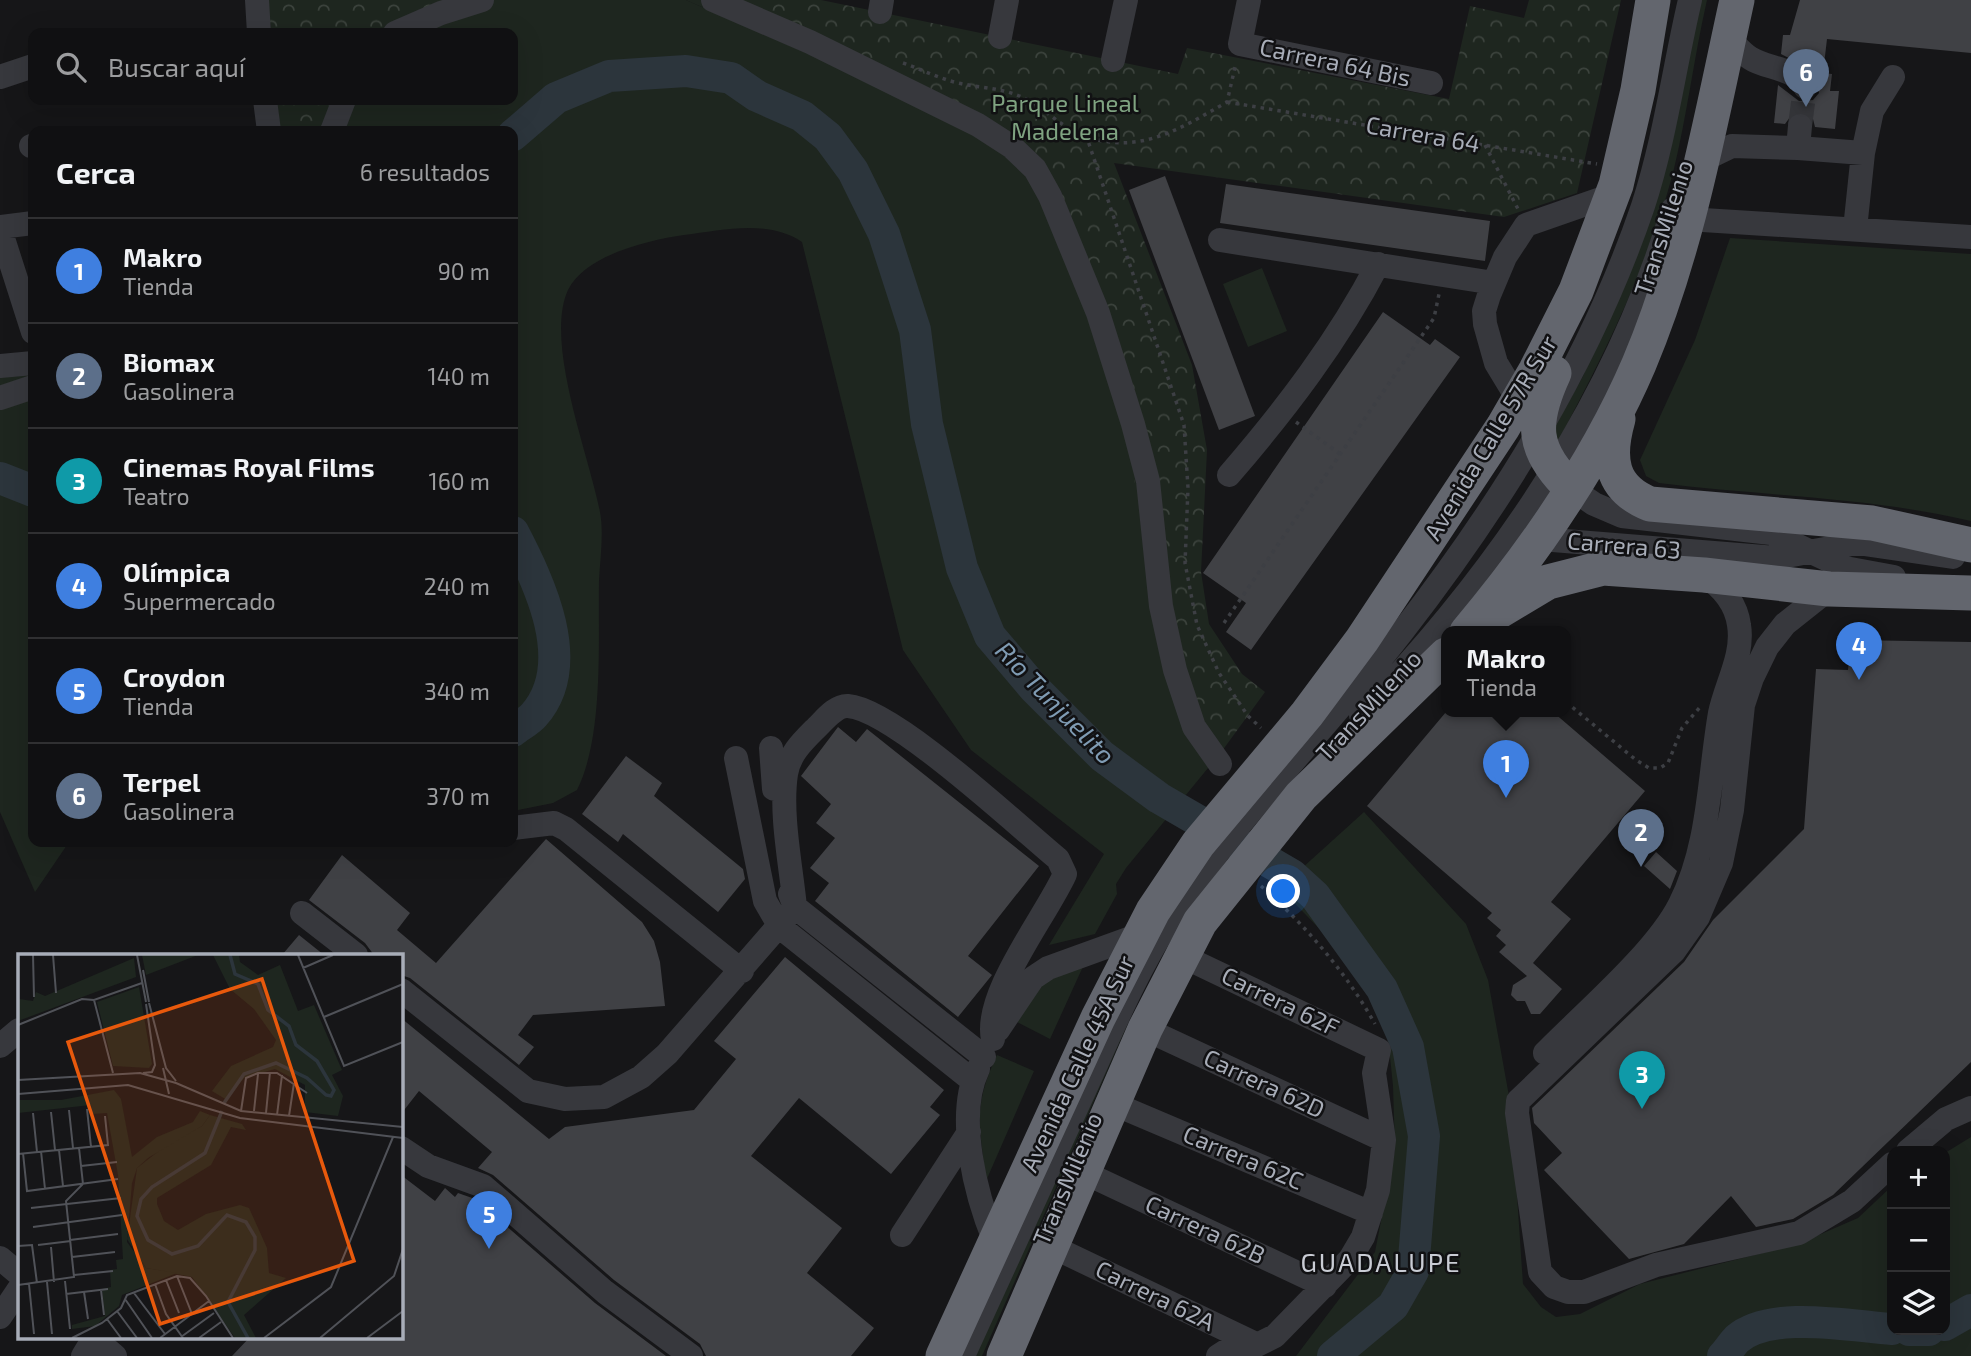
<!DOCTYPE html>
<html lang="es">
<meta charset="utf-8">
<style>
:root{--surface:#101012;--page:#19191b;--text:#f1f3f6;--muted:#9c9d9f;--line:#303032;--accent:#0f766e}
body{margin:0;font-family:"Exo 2",sans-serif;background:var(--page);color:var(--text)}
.controls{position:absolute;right:21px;bottom:21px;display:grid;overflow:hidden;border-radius:14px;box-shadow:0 7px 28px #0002}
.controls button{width:63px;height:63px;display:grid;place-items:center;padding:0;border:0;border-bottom:2px solid var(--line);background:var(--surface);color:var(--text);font:35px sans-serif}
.you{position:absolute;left:1284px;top:892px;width:24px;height:24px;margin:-18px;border:5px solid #fff;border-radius:50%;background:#1a73e8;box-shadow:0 0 0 10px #1a73e833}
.badge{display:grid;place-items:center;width:46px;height:46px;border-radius:50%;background:var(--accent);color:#fff;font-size:23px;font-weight:700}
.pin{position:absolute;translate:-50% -58px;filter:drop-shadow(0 2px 4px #0008)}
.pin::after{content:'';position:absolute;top:37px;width:24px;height:21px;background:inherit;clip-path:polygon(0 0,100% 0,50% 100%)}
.popup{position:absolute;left:1441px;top:626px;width:130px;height:91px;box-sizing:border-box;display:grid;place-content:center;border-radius:14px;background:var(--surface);filter:drop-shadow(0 2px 5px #0005);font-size:23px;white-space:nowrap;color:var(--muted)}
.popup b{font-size:26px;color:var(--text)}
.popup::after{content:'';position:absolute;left:50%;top:100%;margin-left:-14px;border:14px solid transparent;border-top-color:var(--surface)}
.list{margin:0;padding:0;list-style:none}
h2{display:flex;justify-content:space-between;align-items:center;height:91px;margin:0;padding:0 28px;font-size:30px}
h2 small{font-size:23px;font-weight:400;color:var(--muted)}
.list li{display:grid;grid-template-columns:46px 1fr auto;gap:21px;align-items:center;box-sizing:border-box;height:105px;padding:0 28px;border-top:2px solid var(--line)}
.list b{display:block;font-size:26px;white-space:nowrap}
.list p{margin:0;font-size:23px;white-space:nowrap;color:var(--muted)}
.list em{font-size:23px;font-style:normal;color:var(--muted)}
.icon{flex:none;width:38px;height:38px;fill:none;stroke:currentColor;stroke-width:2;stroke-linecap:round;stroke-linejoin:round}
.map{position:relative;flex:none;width:1971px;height:1356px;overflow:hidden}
.search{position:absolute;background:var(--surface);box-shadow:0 7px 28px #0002;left:28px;top:28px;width:490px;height:77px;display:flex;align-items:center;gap:18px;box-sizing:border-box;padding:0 24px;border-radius:14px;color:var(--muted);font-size:26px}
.panel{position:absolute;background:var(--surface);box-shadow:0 7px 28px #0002;left:28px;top:126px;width:490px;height:721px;border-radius:14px}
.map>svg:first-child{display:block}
</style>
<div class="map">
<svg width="1971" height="1356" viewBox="0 0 1971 1356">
<defs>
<pattern id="park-crowns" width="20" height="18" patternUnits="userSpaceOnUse" patternTransform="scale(1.75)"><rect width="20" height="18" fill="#1e261f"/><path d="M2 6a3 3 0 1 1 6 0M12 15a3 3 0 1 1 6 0" fill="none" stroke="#3c433d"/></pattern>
</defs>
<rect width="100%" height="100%" fill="#161618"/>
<path fill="#1e261f" d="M466,0H686L952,117L1032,176L1073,265L1222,751L1126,868L1116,884L1117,894L1095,934L1049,945L1104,854L971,750L903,650L802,242C768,219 723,230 684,235C649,240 585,255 568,290C544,342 589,455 600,512C604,534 600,559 599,581C598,642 604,736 577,790L553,803L513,811V131H325L338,100H513V33H382Z
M1696,0H1707C1694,57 1687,116 1673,173C1647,270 1602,358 1555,447L1549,437L1583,376L1612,311Z
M1730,238L1971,254V521C1868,497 1764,496 1659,483L1646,476L1640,460L1695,340Z
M1262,268L1287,331L1248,347L1223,284Z
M33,371V842H69L35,892L0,812V375Z
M1364,812L1466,924L1488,980L1511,1107L1523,1284L1541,1307L1556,1317L1580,1314L1640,1284L1798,1244L1858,1218L1892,1186V1330H1945V1153L1971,1137V1356H1296L1375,1252L1395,1149L1393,1086L1388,1037L1367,992L1334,944L1280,888Z
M1086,960L1050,1039L1015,1021L1032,989Z
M1125,1019L1129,1021L982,1356H971Z
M997,1055L1034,1071L986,1181C980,1126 972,1108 997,1055Z"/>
<path fill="url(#park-crowns)" d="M268,0H466L382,33H271Z
M686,0H821L1178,74L1187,48L1449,99L1470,6L1524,18L1529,0H1621L1577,193L1504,217L1114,163L1192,365L1207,450L1201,572L1209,624L1242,674L1265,692L1222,751L1170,673L1118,392L1032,176L952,117Z
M277,100H338L325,131H280Z"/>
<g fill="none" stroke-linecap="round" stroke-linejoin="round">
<path stroke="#2c353c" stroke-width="32" d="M513,135L556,98L609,76L686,71L731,78L757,96L802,116L828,137L853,171L884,234L915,330L927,424L962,568L990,636L1034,688L1102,756L1159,798L1292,875L1315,896L1382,989L1408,1047L1424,1136L1413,1271L1393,1306L1333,1356
M0,478L33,491
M513,532C539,582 579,664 534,715C529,721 519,726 513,731
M1945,1325L1971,1310
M1909,1330H1929
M1723,1356C1728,1351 1732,1344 1737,1339C1771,1310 1850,1326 1892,1329"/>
</g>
<path fill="#404145" d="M1800,0H1971V53L1827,39L1823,73L1832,74L1830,91H1839L1835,129L1815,127L1813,119L1802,111L1793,113L1785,124L1774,123L1778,85L1799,101L1813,100L1819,93L1817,79L1810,69L1781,54L1783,35H1790Z
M1165,176L1255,416L1219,430L1129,190Z
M1226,184L1490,221L1485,261L1220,223Z
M1383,312L1430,345L1435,339L1460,357L1251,650L1226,632L1246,603L1203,573Z
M1851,640L1971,642V1062L1833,1195L1793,1219L1756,1227L1731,1196L1684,1244L1629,1259L1544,1170L1562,1153L1534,1123L1532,1108L1684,962L1713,920L1804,829L1816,669L1848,670Z
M1446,712H1553L1645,791L1551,902L1571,919L1533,963L1562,989L1540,1014H1531L1525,1001H1517L1511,995L1513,985L1527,976L1499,952L1506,945L1496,936L1501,930L1487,918L1492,913L1367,806Z
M838,727L856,742L867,729L1039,866L968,956L992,975L958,1017L815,901L829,883L810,868L835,838L816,823L831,804L801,776Z
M626,756L662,783L654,796L743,869L745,879L718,912L623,834L618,842L582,814Z
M546,839L642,922L654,941L660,962L665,1006L533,1015L518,1035L534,1047L519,1065L410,978L401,975V955H374L365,943L309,900L342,855L410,913L397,930L436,963Z
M1656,852L1677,871L1670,889L1644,866Z
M299,935L324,955H282Z
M785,957L944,1090L930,1107L940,1115L891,1174L799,1098L751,1156L842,1228L807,1273L874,1328L851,1356H706L700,1344L614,1280L493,1175L478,1168L492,1152L419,1091L401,1114V1018L549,1139L565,1127L694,1110L736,1059L714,1041Z
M401,1175L435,1201L445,1188L455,1197L458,1193L475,1199L595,1303L666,1356H232L250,1337H401Z"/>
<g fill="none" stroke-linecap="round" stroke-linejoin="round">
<path stroke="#333438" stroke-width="24" stroke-dasharray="24 12" stroke-linecap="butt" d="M1800,126L1805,87"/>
<path stroke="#3d3f44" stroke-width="3.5" stroke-dasharray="3.5 5" stroke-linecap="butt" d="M903,63C920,69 936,77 954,82C977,88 999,87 1022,97C1041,105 1056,123 1076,132C1134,159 1178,130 1227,102L1236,63
M1227,102L1597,164
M1086,135L1184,425L1188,488L1185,563L1197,625L1219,673L1248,716L1261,728
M1485,145L1518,209
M1296,422L1340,454
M1224,623L1434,318L1439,294
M1566,702L1636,760L1649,768H1660L1668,763L1682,728L1701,706
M1261,886C1305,925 1346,972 1375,1024"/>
<path stroke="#37383d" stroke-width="24" d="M257,0L259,33
M713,0L810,42L978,125L1012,147L1035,169L1050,196L1098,313L1133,424L1148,481L1161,606L1175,670L1194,727L1220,764
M1249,0L1240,44L1431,83
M880,12L882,0
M395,33L441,13L482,0
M1000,37L1007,0
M1728,38C1735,44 1742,53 1750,58C1766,69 1795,67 1805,87
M1113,60L1126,0
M0,77L33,66
M265,100L269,131
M332,131L344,100
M31,146H33
M1798,148L1863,153
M1701,161L1732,146L1798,148L1800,126
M1687,219L1971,237
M0,227L33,223
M0,229L33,332
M1855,229L1863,153L1872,111L1893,77
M1220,240L1494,283
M0,366L33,363
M0,398L33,387
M1519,401L1496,363L1485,324L1484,311L1489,295L1505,257L1526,225L1612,195
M1229,475C1285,410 1338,341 1378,264
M1572,489L1594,504L1622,516L1771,533L1845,568L1894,577
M1528,538L1776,558L1857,543L1953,557
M1829,589L1785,624L1767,647L1752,678L1743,705L1732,810L1721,863L1698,917L1674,951L1518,1101L1517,1113L1540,1272L1554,1287L1568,1292H1584L1656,1265L1799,1233L1852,1201L1892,1164
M1361,715C1500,570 1615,402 1673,209
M771,748L774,789
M736,758L765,901L780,927L973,1081
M513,828L554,823L566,829L742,971
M790,894L795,907L984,1057
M302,913L356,955
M1180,955L1379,1050L1374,1073L1384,1140L1378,1190L1363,1237L1350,1259L1275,1336L1257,1345L1232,1347L1218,1356
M401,990L528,1091L565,1099L604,1097L641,1077L667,1054L795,907C791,866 780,814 786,774C789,755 801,743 814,730C823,722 835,705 848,706C893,709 1018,826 1058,859L1065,874C1046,916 983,995 993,1039
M1145,1029L1384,1140
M998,1030L1033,978L1048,968L1139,935
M0,1046L19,1030
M1545,1053C1584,1013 1656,952 1680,904C1710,845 1709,776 1720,713C1726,684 1744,655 1739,625C1736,603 1722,587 1704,575
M978,1069C955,1116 976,1196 995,1242
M1114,1104L1371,1213
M401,1148L428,1166L483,1186L605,1292L691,1356
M1908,1151L1946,1119L1971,1108
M1085,1173L1325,1286
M902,1235L969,1132
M1053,1247L1256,1344
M0,1258L19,1274
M0,1317L19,1289
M93,1337L115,1356
M83,1356L94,1338
M963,1356C1002,1271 1041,1185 1080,1100C1108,1039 1134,975 1171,918C1237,816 1327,729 1402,632C1502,503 1590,362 1643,206C1665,139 1674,68 1690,0"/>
<path stroke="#63666e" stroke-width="35" d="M1554,373C1531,423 1531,450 1572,489
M1618,419C1607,458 1610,488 1650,504L1872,523L1971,545
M1493,615L1548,582L1603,568L1704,575L1829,589L1971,593
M1467,632C1535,551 1597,462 1639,364C1688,248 1710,123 1737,0
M943,1356L1098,1018L1153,911L1198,844L1307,714L1362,640L1503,427L1536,370L1576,291L1616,185L1638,90L1653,0
M1004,1356L1145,1029L1200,922L1301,796L1446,655"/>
</g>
<g text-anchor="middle" stroke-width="5" stroke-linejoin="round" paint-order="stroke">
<g font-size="24" fill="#a8adb8" stroke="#111113">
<text transform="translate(1335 63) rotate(12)" y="8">Carrera 64 Bis</text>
<text transform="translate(1423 135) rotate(10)" y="8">Carrera 64</text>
<text transform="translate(1664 228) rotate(-72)" y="8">TransMilenio</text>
<text transform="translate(1491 438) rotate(-59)" y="8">Avenida Calle 57R Sur</text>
<text transform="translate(1624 546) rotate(5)" y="8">Carrera 63</text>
<text transform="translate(1369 706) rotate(-47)" y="8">TransMilenio</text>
<text transform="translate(1280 1002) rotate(26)" y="8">Carrera 62F</text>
<text transform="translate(1078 1064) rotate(-65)" y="8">Avenida Calle 45A Sur</text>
<text transform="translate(1264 1084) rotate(25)" y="8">Carrera 62D</text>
<text transform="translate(1243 1158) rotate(23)" y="8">Carrera 62C</text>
<text transform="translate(1068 1179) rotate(-67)" y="8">TransMilenio</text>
<text transform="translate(1205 1230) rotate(25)" y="8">Carrera 62B</text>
<text transform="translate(1155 1296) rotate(26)" y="8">Carrera 62A</text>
</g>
<g font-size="24" fill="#7fa381" stroke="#111113">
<text x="1065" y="112">Parque Lineal<tspan x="1065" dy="28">Madelena</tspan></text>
</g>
<g font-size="26" font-style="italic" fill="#7f9bb3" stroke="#111113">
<text transform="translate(1055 703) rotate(46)" y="9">Río Tunjuelito</text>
</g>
<g font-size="26" letter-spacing="2" fill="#c9ccd4" stroke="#111113">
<text x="1381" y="1272">GUADALUPE</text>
</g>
</g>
<g transform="translate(18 954)">
<rect width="385" height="385" fill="#161618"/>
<path d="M124,1H180L128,21ZM195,1H221L222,8L240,21L262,11L280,57L296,51L324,116L314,121L325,142L320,162L287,158V131L257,115L226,124L209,146L194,137L213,112L255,93L258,86L236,55L212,35ZM116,4L118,23L0,67L1,45L15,47L18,38L27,42ZM121,33L134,110L131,114L95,112L79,48ZM192,161L224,170L228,176L213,173L193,211L139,244V250L146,267L160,276L188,260L222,251L231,254L249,294L251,319L268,324L226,361L238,384H217L174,323L128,314L109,285L119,214L151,189L184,172Z" fill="#1e261f"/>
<path d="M96,136L103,145L114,203L139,183L175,168L182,157L192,161L184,172L130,204L119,214L114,229L109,288L128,314L159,319L104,341L101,352L77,372L54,375V371L87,362L84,335L93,333L92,316L99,315L98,306L105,305L100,221L89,159L74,160L73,151L0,159V146H43Z" fill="#1e261f"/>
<path fill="none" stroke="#2c353c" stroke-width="3.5" d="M206,149L226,120L258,109L289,124L308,141L313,142L316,136L299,107L278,91L271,72L250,56L240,30L217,20L212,1M204,157L187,199L134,233L123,245L119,262L130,286L154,300L180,292L209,261L228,268L237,283V296L210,348L230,384"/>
<path fill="none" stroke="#505258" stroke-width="2" d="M15,1L16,43M35,1L38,39M119,1L128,48M280,1L326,112L385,88M285,14L315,1M125,16L131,48M76,46L95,119M131,49L148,114L158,127M306,63L385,30M0,71L64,45L76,46L124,29M145,114L151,140M125,119L134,118L137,111L128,50M0,126L122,119L158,129L223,157L385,173M0,140L110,131L222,164L385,184M69,155L73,193M51,156L55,194M223,157L228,124L240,119H259L289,139M236,157L240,120M33,158L37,196M15,159L19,198M248,159L252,118M259,161L264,121M271,162L276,129M41,196L45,232M23,197L27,235M5,199L9,237L100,225M0,200L90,191L87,162M63,212L99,208M13,254L103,244M15,273L104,261M52,286L100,280M20,291L53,287M0,292L14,291L19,329M33,293L36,328M54,303L97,298M56,321L95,317M159,322L174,360M148,326L161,359M47,327L52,375M29,328L34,380M11,330L16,380M137,330L148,360L165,384M0,331L56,323L48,247L65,230L61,194M83,336L86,361M66,338L70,365M116,339L147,380M48,340L90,335M107,345L134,384M99,357L119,384M89,365L103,384M163,383L196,359M54,384L84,369L103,354L109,341L159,322L172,324L188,342L215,384M142,384L191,347M181,384L203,368M246,384L313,333L375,183M302,384L376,322L385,295M349,384L385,357"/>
<path fill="#e8590c" fill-opacity="0.15" stroke="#e8590c" stroke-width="3.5" d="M244,25L336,307L142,370L50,88Z"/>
<rect width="385" height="385" fill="none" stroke="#a8adb8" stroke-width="3.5"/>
</g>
</svg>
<div class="controls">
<button>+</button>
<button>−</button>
<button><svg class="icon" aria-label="layers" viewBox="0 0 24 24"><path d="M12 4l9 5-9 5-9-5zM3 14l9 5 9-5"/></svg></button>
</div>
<div class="you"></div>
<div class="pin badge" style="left:1506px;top:798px;background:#3f7fe0">1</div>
<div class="popup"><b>Makro</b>Tienda</div>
<div class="pin badge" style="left:1641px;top:867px;background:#5c6f8a">2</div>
<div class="pin badge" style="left:1642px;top:1109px;background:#0f9aa8">3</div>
<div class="pin badge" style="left:1859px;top:680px;background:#3f7fe0">4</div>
<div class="pin badge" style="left:489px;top:1249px;background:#3f7fe0">5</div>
<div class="pin badge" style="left:1806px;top:107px;background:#5c6f8a">6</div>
<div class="search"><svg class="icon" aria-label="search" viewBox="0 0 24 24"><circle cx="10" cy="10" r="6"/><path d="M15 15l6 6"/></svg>Buscar aquí</div>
<section class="panel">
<h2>Cerca<small>6 resultados</small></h2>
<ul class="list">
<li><span class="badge" style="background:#3f7fe0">1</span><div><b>Makro</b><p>Tienda</p></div><em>90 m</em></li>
<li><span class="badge" style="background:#5c6f8a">2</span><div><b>Biomax</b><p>Gasolinera</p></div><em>140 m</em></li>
<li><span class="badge" style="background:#0f9aa8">3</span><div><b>Cinemas Royal Films</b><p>Teatro</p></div><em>160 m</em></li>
<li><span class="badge" style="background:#3f7fe0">4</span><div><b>Olímpica</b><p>Supermercado</p></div><em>240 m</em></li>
<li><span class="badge" style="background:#3f7fe0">5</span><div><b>Croydon</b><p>Tienda</p></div><em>340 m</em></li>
<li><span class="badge" style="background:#5c6f8a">6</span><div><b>Terpel</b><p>Gasolinera</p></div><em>370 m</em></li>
</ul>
</section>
</div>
